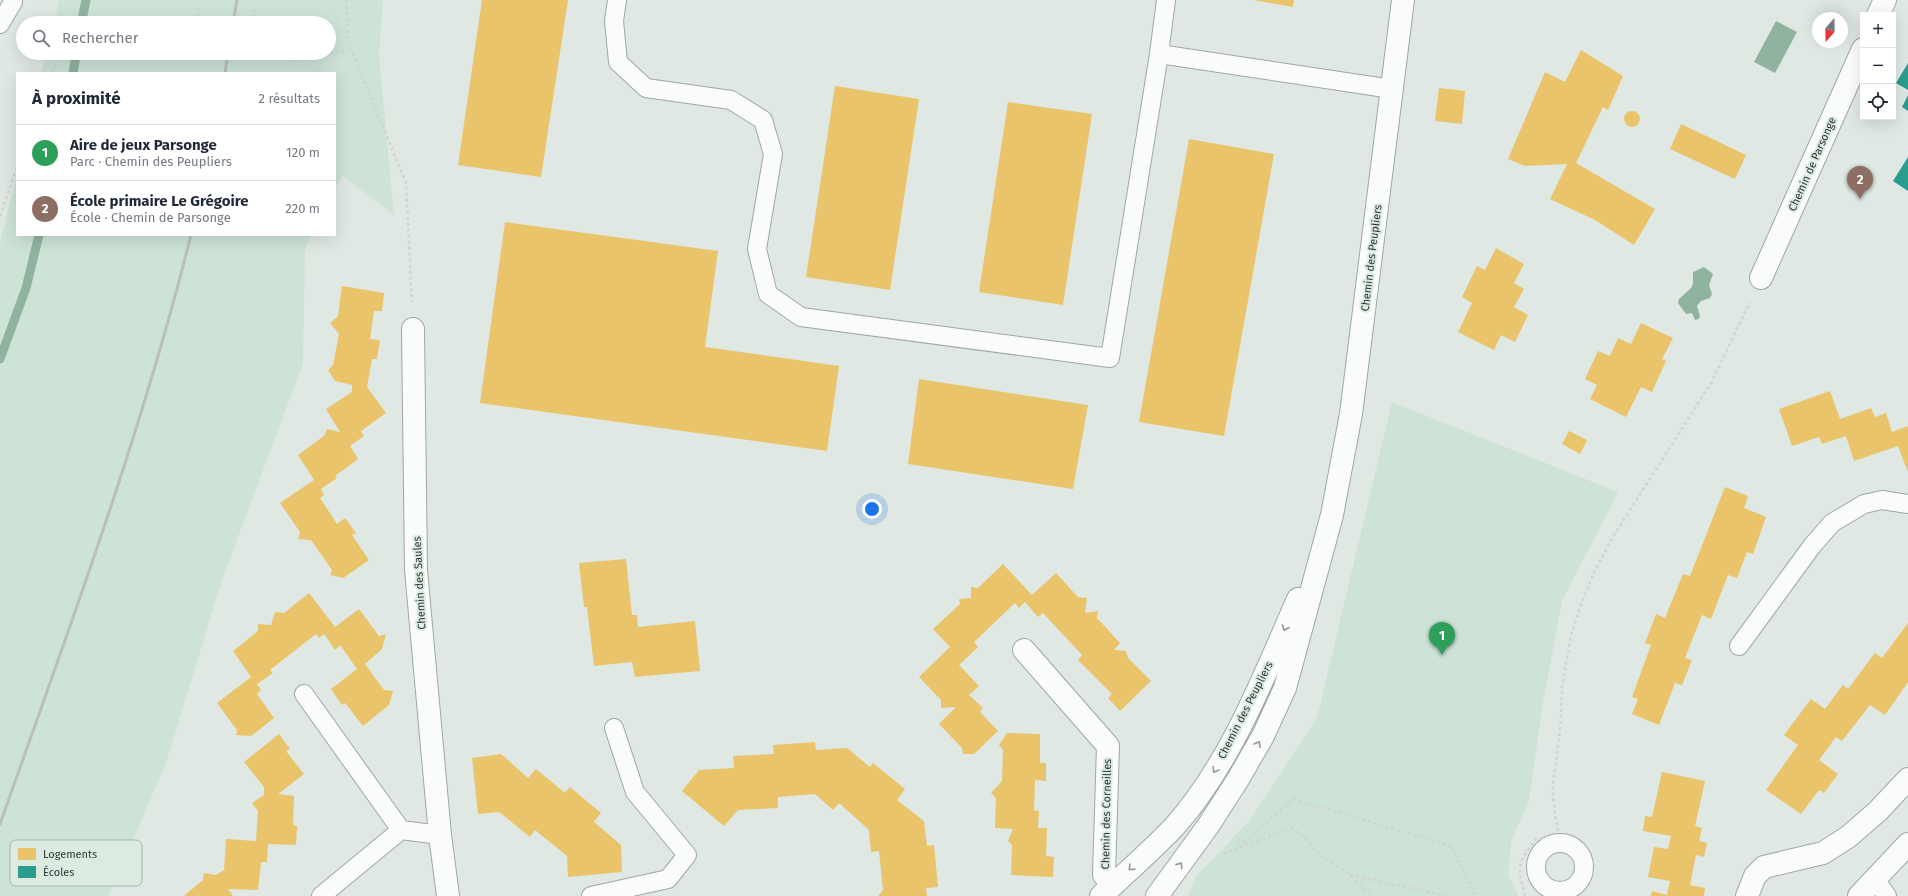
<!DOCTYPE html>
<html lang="fr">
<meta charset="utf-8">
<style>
:root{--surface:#fff;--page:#f2f2f3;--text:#1f2937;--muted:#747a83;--line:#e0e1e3;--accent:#1a73e8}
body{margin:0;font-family:"Fira Sans",sans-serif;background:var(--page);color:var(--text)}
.controls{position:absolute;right:12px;top:12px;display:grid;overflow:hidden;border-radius:0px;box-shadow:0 4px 16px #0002}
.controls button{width:36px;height:36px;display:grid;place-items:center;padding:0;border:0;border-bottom:1px solid var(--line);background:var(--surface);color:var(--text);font:20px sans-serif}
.compass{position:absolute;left:1812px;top:12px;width:36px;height:36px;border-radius:50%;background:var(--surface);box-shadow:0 4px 16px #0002;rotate:200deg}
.you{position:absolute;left:872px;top:509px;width:14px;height:14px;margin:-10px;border:3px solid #fff;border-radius:50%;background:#1a73e8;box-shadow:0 0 0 6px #1a73e833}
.badge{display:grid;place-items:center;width:26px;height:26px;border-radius:50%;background:var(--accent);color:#fff;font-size:13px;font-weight:700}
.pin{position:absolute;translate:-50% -33px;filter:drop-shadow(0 1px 2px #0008)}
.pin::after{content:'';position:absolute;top:21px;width:14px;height:12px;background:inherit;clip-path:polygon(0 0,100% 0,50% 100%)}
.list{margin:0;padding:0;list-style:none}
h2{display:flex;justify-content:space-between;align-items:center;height:52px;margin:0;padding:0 16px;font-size:17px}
h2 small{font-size:13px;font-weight:400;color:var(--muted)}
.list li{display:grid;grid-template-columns:26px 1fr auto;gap:12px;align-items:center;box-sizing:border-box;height:56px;padding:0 16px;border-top:1px solid var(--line)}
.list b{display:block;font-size:15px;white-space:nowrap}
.list p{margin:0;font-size:13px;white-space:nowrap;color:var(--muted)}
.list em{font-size:13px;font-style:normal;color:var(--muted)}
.icon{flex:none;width:22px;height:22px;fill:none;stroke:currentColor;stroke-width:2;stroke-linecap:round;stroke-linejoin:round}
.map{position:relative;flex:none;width:1908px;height:896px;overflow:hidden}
.search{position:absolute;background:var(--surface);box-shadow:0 4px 16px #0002;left:16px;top:16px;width:320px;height:44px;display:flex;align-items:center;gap:10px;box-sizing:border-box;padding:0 14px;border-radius:22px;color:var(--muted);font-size:15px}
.panel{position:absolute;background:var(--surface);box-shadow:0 4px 16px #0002;left:16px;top:72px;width:320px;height:164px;border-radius:0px}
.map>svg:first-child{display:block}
</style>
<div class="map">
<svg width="1908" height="896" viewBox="0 0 1908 896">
<rect width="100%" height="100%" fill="#e0e8e3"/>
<path fill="#cce3d6" d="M59,0H383L379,55L394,215L342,176L335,189V73H41L46,53H329V23H54Z
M17,173V235H312L305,248L303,363L222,580L165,766L108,896H0V243Z
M1392,402L1618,492L1562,601L1542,708L1529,800L1511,842L1508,874L1519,896H1188L1197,875L1249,821L1317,718Z"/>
<path fill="#90b3a0" d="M1776,21L1797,32L1775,73L1754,62Z
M1704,267L1713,274L1709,285L1712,294L1710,298L1701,301L1697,306L1700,316L1699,319L1695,320L1692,313L1686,314L1678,303L1679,299L1691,288L1693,284V272Z"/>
<path fill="#e9c46a" d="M482,0H568L541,177L458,165Z
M1253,0H1294L1293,7Z
M1581,50L1623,76L1608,110L1603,107L1576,163L1655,209L1634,245L1595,220L1550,199L1567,164L1525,166L1508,159L1545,72L1565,82Z
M835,86L919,99L890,290L806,277Z
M1439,88L1465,91L1462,124L1435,121Z
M1008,102L1092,114L1063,305L979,292Z
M1624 119a8 8 0 1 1 16 0a8 8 0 1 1-16 0Z
M1681,124L1746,155L1735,179L1670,149Z
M1189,139L1274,154L1224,436L1139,422Z
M505,222L718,251L705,347L839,366L827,451L480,403Z
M1496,248L1524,264L1514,283L1524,289L1514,307L1528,315L1515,342L1501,335L1494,350L1458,332L1472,303L1462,297L1477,266L1485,270Z
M342,286L384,293L382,311H374L370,339L380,340L377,359H372L367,387L386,413L361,431L364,436L350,446L358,459L335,476L337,478L321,489L324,495L320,498L337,524L345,518L356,533L352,535L369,560L343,578L330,575L332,570L311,540L298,539L300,532L280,503L314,480L298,455L324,436L327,429L340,432L326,409L352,392V385L335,381L328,370L333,365L339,334L330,323L338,316Z
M1641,323L1673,338L1662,359L1666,361L1652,392L1641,387L1626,417L1590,399L1597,385L1585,379L1598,351L1610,356L1618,338L1631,344Z
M919,379L1088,405L1073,489L908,464Z
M1830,391L1840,419L1871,408L1875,417L1886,413L1892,432L1908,426V472L1898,446L1854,461L1846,436L1822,444L1819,437L1792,446L1779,409Z
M1569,431L1587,440L1580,454L1562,444Z
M1725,487L1748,496L1744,508L1766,517L1753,554L1747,552L1737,578L1728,575L1711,619L1702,615L1685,658L1692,660L1682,685L1675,683L1659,725L1632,714L1638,699L1632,697L1651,645L1645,643L1656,614L1665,618L1683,574L1690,576Z
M626,559L632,615H637L638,627L695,621L700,671L635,677L632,662L594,666L587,607H584L579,563Z
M1003,564L1032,595L1056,573L1078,597L1087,598L1085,613L1098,611L1097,618L1120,643L1114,650L1126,651L1128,658L1151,681L1120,711L1108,698L1112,694L1078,660L1082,655L1043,613L1038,617L1025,602L1019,608L1015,603L974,642L978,647L959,665L979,686L969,695L983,708L980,712L998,731L974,754H963L962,748L939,724L956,707L941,708V700L919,677L950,647L933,629L960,604L959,599L971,598V587L978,588Z
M309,593L335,627L359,609L379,636L386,634L382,649L365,664L384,690L393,691L389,705L363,726L345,703L342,705L331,689L357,669L340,645L335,650L324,634L319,638L316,634L270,670L273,673L257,684L261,690L257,694L274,718L251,736L236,735L237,730L217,703L251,677L233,651L258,631V624L271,625L275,612L284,613Z
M1908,623V682L1885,715L1870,705L1842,741L1836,737L1819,760L1838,774L1824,793L1819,790L1801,814L1766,790L1798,745L1784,735L1811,699L1825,709L1843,685L1848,689L1875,653L1882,658Z
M1007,733L1040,734V763H1046V781L1035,780L1034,810L1039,811L1038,828H1047L1046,856L1054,857L1053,877L1011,875L1012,845L1008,841L1013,829L995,828L996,798L991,793L1002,781L1003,750L999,745Z
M279,734L290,749L286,751L304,774L278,794L294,796L293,825L297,826L296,845L268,844L267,862H261L258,890L228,889L233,896H184L203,880L204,873L216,875L224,870L226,839L256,841L258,811L252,803L264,795V787L244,762Z
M815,742L816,750L847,748L870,767L873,763L905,789L897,800L924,821L927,846L934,845L938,887L926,888L927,896H878L883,890L879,851L871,852L869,830L839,803L833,810L815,794L778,797V808L738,810L724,826L682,791L699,770L734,768L733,756L774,754L773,745Z
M501,754L528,778L536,769L565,793L570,787L601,813L594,822L621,845L622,872L568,877L567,856L535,830L530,837L499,812L478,814L472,758Z
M1662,772L1705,781L1695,826L1702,828L1699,841L1707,843L1704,857L1696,855L1690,885L1705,888L1704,896H1651L1652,891L1667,895L1670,881L1648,877L1654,847L1668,849L1671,836L1643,831L1645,816L1652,817Z"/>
<path fill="#2a9d8f" d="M1908,63V90L1896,83Z
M1908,95V111L1902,107Z
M1908,157V191L1893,181Z"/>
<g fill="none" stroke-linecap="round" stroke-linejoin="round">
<path stroke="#90b3a0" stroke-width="9" d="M82,20L86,0
M73,73L76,56
M0,359L26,288L39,235"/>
<defs>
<path id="service" d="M617,0L614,21L618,62L646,88L731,100L763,120L773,154L757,249L768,294L801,317L1110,358L1159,54L1166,0
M0,24L13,2
M1159,54L1392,89
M1739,646L1812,546L1832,523L1864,504L1882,500L1908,504
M304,694L401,830L440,835
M1536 867a24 24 0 1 1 48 0a24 24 0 1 1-48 0Z
M1875,879L1887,896
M321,896L401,830
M591,896L668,879L687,855L635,792L614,728"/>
<path id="minor" d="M1878,15L1885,0
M1761,278L1863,49
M413,329L416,570L440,835L448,896
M1024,650L1108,746L1104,875L1113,885
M1747,896L1755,876L1764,867L1823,853L1848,837L1878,811L1908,779
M1859,896L1908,844"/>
<path id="tertiary" d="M1101,896C1126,873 1151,851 1174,827C1230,765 1265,674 1298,599
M1157,896L1208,826L1237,781L1263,736L1285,688L1332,515L1351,414L1403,0"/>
</defs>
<use href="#service" stroke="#a0a7a3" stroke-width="20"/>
<use href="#minor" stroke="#a0a7a3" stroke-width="24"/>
<use href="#tertiary" stroke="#a0a7a3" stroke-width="24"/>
<path stroke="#d2d4d3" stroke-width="2.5" stroke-dasharray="3 3" stroke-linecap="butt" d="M346,0L348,38L351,49L406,183L412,302
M35,16L47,23
M197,23L199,8
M252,23L254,9
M241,53L294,61L351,49
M278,59L279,53
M52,73L59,57L62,53
M0,216L17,167
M1560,843L1553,799V785L1561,721L1562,687L1571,636L1581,604L1595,570L1614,535L1711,383L1750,302
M1234,850L1294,799L1451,846L1476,896
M1223,854L1292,828L1305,838L1319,854L1350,875L1372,896
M1350,875L1447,896
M1525,896C1517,866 1517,864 1536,839L1559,836"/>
<use href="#service" stroke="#fafcfb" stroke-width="18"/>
<use href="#minor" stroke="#fafcfb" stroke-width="22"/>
<use href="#tertiary" stroke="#fafcfb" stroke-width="22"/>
<path stroke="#bcbebd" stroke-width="3" d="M233,23L237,0
M225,73L228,53
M0,824C69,629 141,435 191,235"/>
</g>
<defs><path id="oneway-chevron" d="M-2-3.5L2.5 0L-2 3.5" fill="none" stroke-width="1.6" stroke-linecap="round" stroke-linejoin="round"/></defs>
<g stroke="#959997">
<use href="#oneway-chevron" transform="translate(1285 628) rotate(113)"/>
<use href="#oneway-chevron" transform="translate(1258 744) rotate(-60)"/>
<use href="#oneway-chevron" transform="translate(1215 770) rotate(121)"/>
<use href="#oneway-chevron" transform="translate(1180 865) rotate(-55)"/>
<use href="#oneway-chevron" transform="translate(1131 868) rotate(136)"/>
</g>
<g text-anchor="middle" stroke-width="4" stroke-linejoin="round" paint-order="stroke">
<g font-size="11" fill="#303633" stroke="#dcebe2">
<text transform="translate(1812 164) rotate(-66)" y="4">Chemin de Parsonge</text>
<text transform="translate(1371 258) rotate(-83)" y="4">Chemin des Peupliers</text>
<text transform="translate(419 583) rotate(-93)" y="4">Chemin des Saules</text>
<text transform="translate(1245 710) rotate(-63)" y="4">Chemin des Peupliers</text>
<text transform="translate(1106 814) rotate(-89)" y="4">Chemin des Corneilles</text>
</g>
</g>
<rect x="10" y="840" width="132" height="46" rx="6" fill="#dcebe2" stroke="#a8b5ae" stroke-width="1"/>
<rect x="18" y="848" width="18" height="12" fill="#e9c46a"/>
<rect x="18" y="866" width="18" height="12" fill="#2a9d8f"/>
<g font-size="11" fill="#303633">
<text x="43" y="858">Logements</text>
<text x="43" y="876">Écoles</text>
</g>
</svg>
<div class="controls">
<button>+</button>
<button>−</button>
<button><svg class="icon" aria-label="locate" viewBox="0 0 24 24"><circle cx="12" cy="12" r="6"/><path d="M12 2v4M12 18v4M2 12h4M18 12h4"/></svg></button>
</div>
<svg class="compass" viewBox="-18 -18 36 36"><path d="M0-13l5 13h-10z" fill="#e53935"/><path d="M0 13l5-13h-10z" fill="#747a83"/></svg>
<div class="you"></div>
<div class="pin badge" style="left:1442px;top:655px;background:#2e9e5b">1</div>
<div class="pin badge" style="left:1860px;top:199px;background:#8d6e63">2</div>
<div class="search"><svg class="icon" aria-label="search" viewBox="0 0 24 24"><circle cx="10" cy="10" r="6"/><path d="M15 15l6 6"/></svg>Rechercher</div>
<section class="panel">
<h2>À proximité<small>2 résultats</small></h2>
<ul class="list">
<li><span class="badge" style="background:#2e9e5b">1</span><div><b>Aire de jeux Parsonge</b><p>Parc · Chemin des Peupliers</p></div><em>120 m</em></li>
<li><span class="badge" style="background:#8d6e63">2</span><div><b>École primaire Le Grégoire</b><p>École · Chemin de Parsonge</p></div><em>220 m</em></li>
</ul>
</section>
</div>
